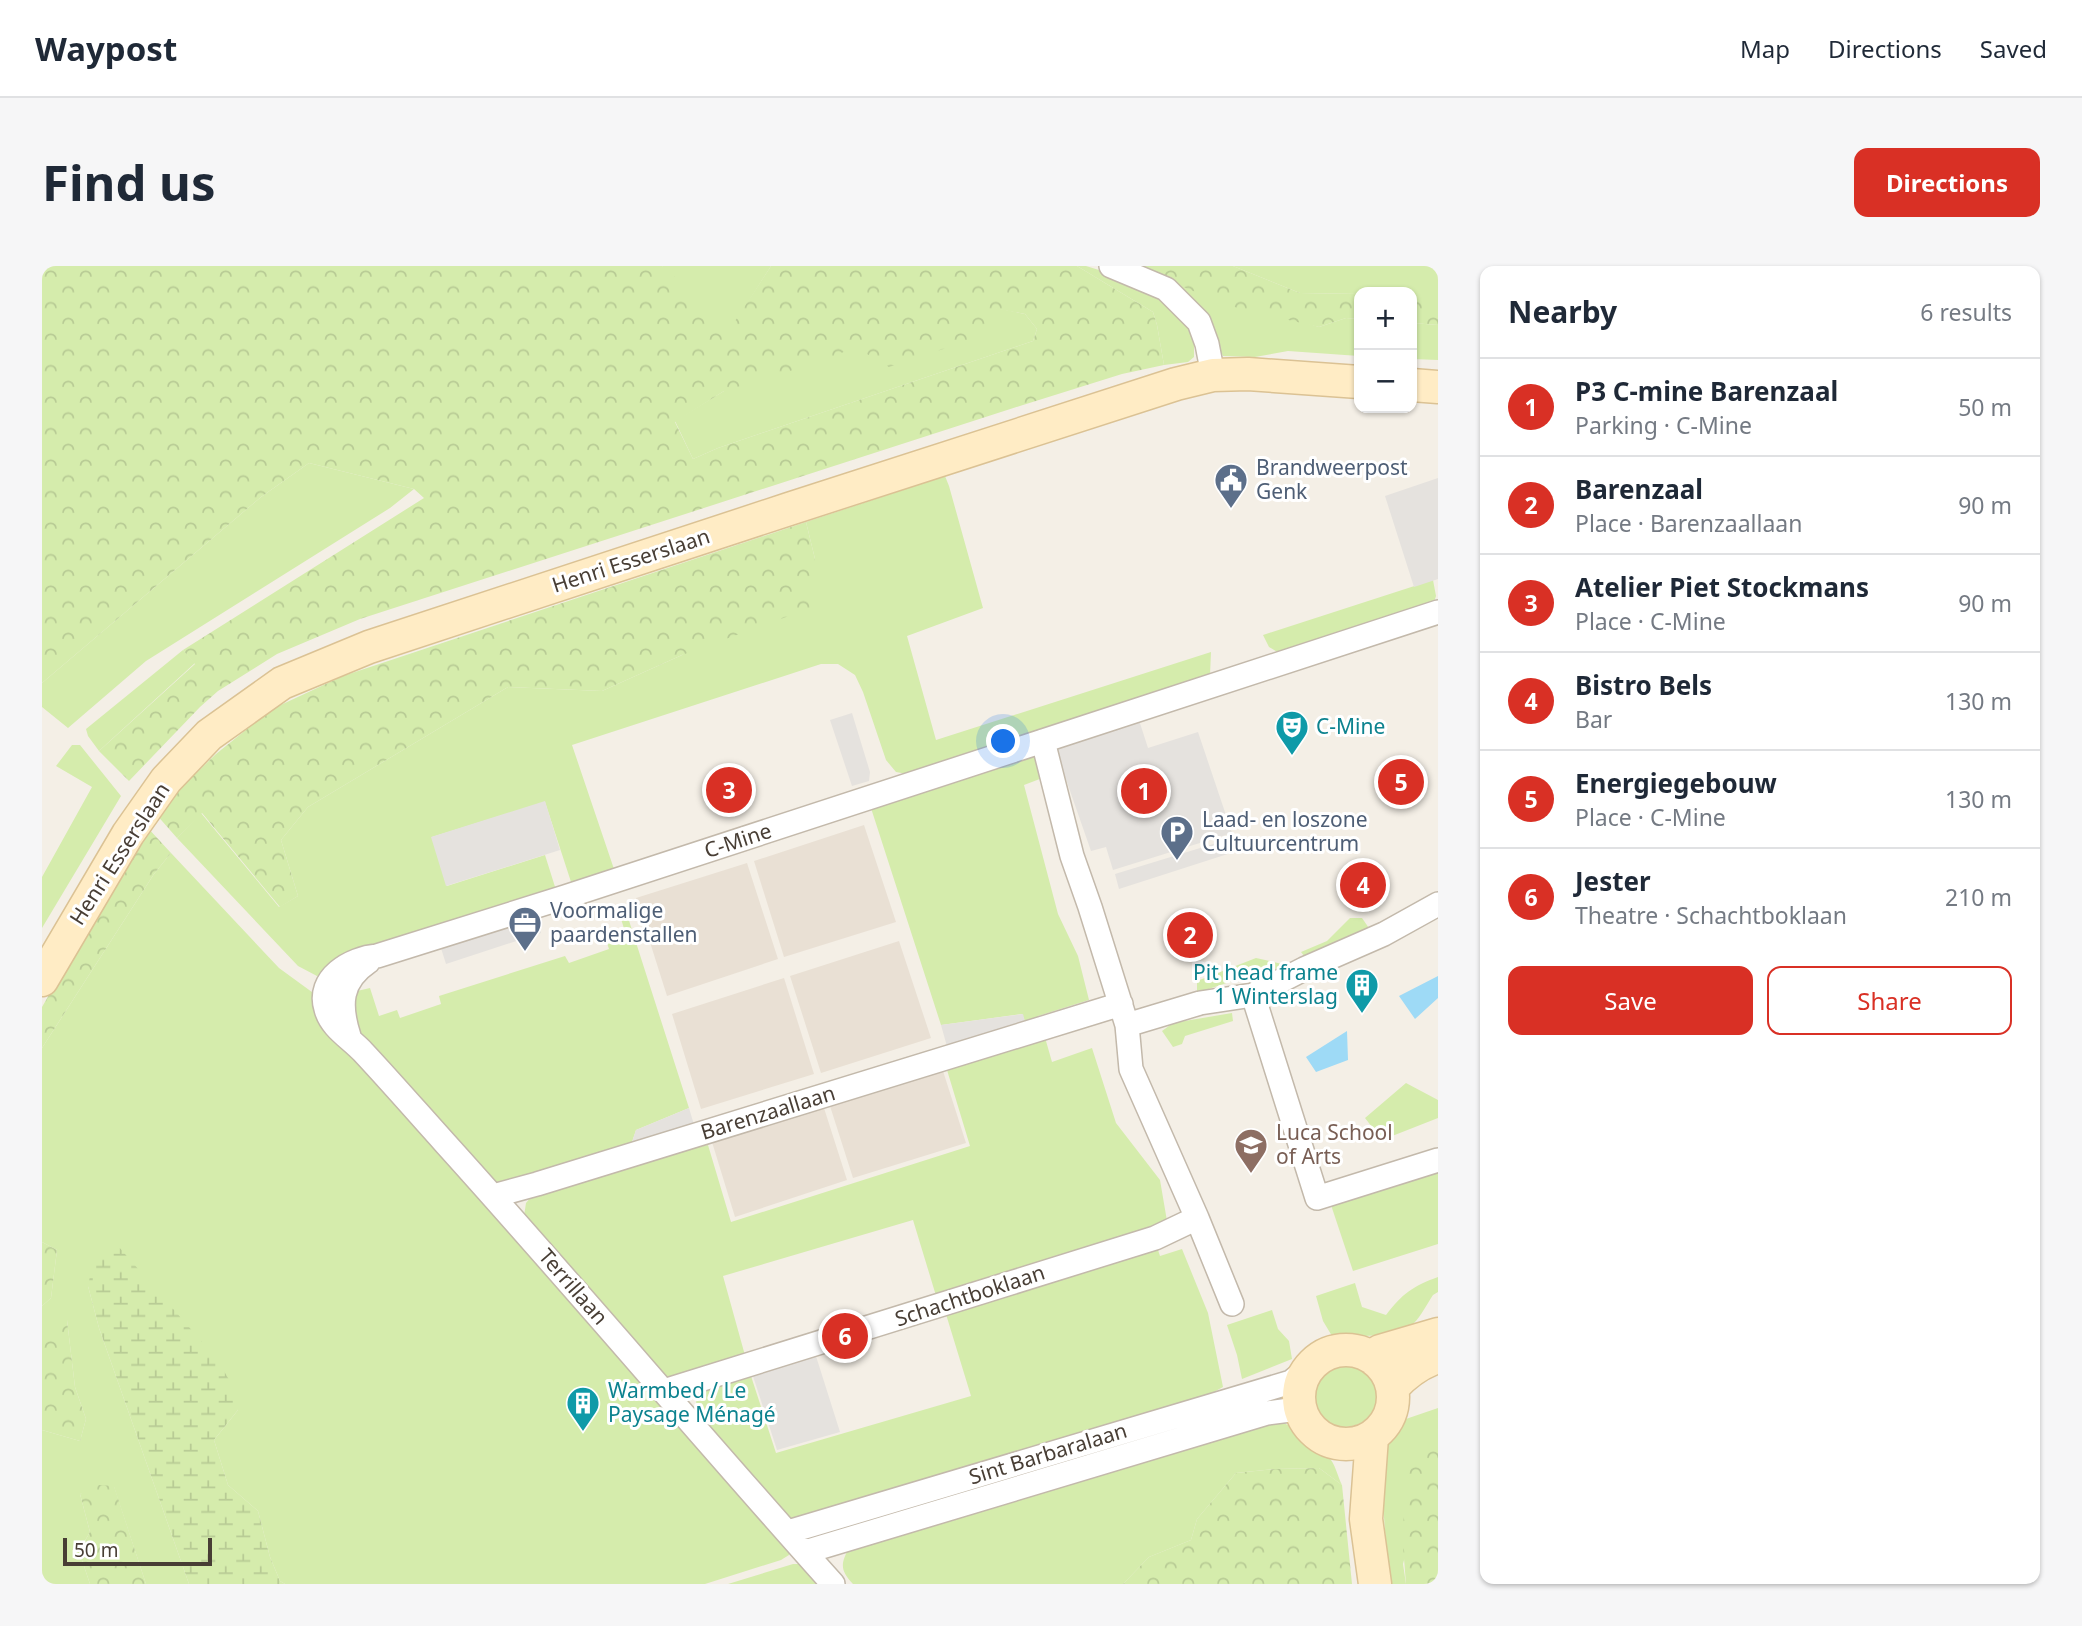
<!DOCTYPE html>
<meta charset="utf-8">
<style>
:root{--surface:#fff;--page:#f6f6f7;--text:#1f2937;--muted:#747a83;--line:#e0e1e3;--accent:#d93025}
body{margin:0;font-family:"Noto Sans",sans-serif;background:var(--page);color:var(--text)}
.controls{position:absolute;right:21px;top:21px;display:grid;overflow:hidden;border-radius:14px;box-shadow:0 2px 5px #0004}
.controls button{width:63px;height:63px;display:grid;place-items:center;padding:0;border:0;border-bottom:2px solid var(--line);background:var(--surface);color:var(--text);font:35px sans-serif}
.scale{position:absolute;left:21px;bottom:18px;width:149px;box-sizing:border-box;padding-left:7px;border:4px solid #483e35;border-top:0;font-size:19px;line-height:24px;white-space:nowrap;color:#483e35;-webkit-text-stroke:5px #fff;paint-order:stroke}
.you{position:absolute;left:962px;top:476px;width:24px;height:24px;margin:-18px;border:5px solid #fff;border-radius:50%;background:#1a73e8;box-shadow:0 0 0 10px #1a73e833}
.badge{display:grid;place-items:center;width:46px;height:46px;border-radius:50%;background:var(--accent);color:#fff;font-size:23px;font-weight:700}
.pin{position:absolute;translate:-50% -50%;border:4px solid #fff;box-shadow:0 2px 7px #0006}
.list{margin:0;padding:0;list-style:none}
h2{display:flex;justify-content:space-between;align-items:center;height:91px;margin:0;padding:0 28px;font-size:30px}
h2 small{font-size:23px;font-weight:400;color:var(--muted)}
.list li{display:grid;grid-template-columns:46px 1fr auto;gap:21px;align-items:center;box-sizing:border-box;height:98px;padding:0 28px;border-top:2px solid var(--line)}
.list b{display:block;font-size:26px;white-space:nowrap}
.list p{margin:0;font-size:23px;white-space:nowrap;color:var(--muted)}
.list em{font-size:23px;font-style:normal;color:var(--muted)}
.actions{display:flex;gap:14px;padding:21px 28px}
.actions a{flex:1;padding:16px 0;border:2px solid var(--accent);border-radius:14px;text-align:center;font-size:24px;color:var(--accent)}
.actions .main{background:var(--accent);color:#fff}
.map{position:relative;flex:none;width:1396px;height:1318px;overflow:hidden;border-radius:14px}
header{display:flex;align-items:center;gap:42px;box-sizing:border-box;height:98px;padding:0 35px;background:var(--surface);border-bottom:2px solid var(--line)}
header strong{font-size:33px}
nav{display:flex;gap:38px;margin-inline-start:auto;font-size:24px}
.intro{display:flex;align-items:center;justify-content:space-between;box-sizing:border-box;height:168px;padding:0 42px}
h1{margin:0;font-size:49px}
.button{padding:18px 32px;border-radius:14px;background:var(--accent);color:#fff;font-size:24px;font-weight:700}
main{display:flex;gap:42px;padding:0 42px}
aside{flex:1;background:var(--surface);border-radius:14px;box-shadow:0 2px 5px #0004}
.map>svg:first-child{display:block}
</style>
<header>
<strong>Waypost</strong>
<nav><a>Map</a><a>Directions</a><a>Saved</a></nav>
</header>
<div class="intro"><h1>Find us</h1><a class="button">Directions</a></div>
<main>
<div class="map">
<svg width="1396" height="1318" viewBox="0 0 1396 1318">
<defs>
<pattern id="forest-crowns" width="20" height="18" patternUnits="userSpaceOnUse" patternTransform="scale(1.75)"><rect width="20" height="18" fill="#d5ecac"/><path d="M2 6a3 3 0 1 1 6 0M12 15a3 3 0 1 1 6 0" fill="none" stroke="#b8cb95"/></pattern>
<pattern id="wetland-marsh" width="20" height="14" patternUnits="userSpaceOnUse" patternTransform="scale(1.75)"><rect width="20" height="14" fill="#d5ecac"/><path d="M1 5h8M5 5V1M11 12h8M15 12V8" fill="none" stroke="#b8cb95"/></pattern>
</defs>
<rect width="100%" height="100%" fill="#f4efe6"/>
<path fill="#e9e0d4" d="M822,559L854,656L742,691L712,595Z
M705,597L736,693L625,730L594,632Z
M857,675L889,772L779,807L748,710Z
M742,712L772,808L659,843L630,748Z
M901,805L924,877L811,912L788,840Z
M782,842L805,914L693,951L670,876Z"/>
<path fill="#d5ecac" d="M620,0H729L694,55L949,41L983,48L995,63L991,75L676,182L651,193L633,155L682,125Z
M1035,0H1044L1057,4L1118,30L1146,59L1152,74V91L1146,96L1122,99L1115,59L1111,46Z
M1191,0H1396V30H1370V26H1317V28L1258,27Z
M1133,17L1277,61L1304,52L1317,53V90L1246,85L1213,91L1181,90L1156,39Z
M1370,57L1396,59V94L1370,93Z
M267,197L372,223L348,242L104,395L26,462L0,441V417L219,231Z
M903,210L907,220L941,342L865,370L894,474L1169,386L1168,409L865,508L854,506L844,494L821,426L813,409L796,398H779L530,479L573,606L530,619L503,536L390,571L405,620L503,589L514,624L275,710L256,700L135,572L159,547L237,641L256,630L239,574L266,541L466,421L560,425L640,389L773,293L764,256Z
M1391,314L1394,330L1391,339L1237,387L1227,381L1221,369Z
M141,384L153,397L57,485L46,470L44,463Z
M30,479H38L79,530L0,662V611L50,521L14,500Z
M996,484L1003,511L982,519L1016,648L1036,690L1047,734L996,750L997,755L984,759L980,748L899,759L828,539Z
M129,587L237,702L274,729L748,1282L747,1289L739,1294L663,1318H243L238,1315L228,1291L216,1245L186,1219L172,1174L196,1144L46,1020L57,1062L147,1318H104L72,1221L38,1228L48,1266L37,1285L48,1318H0V1164L38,1175L44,1153L33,1121L25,1054H0V1040L9,1032L15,984L0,976V782L112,608Z
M582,639L647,842L594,864L588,882L468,920L447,916L319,770L306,742L315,725L328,722L337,750L355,744L358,752L399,738L397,730L523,690L527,697L567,683L565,677L584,669L576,643Z
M1308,652H1320L1331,668L1266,695L1259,686L1285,675Z
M1214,692L1254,701L1242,709L1199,712L1155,727V715Z
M1190,747L1191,755L1143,770L1140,778L1131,781L1120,765L1131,757Z
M1002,768L1010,796L1050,782L1074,857L1118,914L1125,955L1066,974L1067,979L895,1033L871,954L681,1010L704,1093L634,1114L624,1112L482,950L484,937L494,925L656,877L657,881L666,879L689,956L928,880L905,804L912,802L911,798Z
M1364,817L1396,834V852L1340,874L1323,852Z
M1396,901V978L1311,1005L1288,936Z
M1115,981L1118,990L1140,983L1166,1047L1181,1121L1150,1138L761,1256L745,1251L658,1151C657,1147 654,1144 654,1140C652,1120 694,1114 709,1110L734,1187L929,1130L903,1045Z
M1396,1011V1026L1391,1029C1385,1038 1379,1050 1372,1057C1355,1074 1311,1069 1290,1070L1281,1055L1274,1030L1313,1017L1320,1041L1344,1049C1360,1028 1371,1020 1396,1011Z
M1230,1044L1236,1063L1247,1075L1250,1093L1200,1113L1195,1089L1185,1059Z
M1271 1129a32 32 0 1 1 64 0a32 32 0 1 1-64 0Z
M1396,1142V1163L1361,1298L1364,1318H1347L1339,1211L1341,1182L1358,1155Z
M1231,1156C1251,1156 1253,1166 1267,1177C1275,1183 1282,1186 1289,1194C1294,1201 1296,1211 1300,1219L1277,1202L1233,1203L1194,1207L1155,1253L1149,1274L1107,1291L1081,1318H811C797,1303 799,1297 808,1280Z
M751,1298H761L778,1318H686Z"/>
<path fill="url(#forest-crowns)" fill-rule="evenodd" d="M0,0H620L633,11L691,69L693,55L729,0H1035L1111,46L1115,59L1122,99L1080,108L981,139L318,353L235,388L176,425L158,441L87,515L57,485L153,398L141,384L382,232L372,223L267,197L219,231L0,417ZM950,42L983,48L995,63L991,75L676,182L651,193L633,156L682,125L781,95L813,81L847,101L959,64Z
M1096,0H1191L1258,27L1317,28V53L1304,52L1277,61L1198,43L1146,23Z
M1370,30H1396V59L1370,57Z
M764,256L773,293L769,342L640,389L560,425L466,421L266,541L239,574L256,630L238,641L160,547L135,572L113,547L174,488L230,443L301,410Z
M105,561L129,587L112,608L0,782V741Z
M0,976L15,984L9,1032L0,1040Z
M0,1054H25L33,1121L44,1153L38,1175L0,1164Z
M1396,1163V1318H1364L1360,1267L1368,1200L1385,1171Z
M1277,1202L1300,1219L1310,1318H1081L1107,1291L1149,1274L1155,1253L1194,1207L1233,1203Z
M57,1219L72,1220L104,1318H48L37,1285L48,1266L38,1228Z"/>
<path fill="url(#wetland-marsh)" d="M76,980L175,1093L190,1119L196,1144L172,1174L186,1219L216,1245L228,1291L238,1315L243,1318H147L57,1062L46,1020L54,981Z"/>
<path fill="#e5e2de" d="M1396,212V313L1372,321L1343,230Z
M810,447L828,506L827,515L810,520L788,454Z
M1096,451L1106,482L1156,466L1190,567L1071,604L1064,581L1049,585L1012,479Z
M503,535L518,584L404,620L389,571Z
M1191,572L1195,585L1077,623L1073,608Z
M493,649L499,667L404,698L398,679Z
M981,748L984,759L906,784L899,759Z
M647,842L653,862L588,882L594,864Z
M773,1087L798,1166L735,1184L710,1107Z"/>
<path fill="#9edaf6" d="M1396,710V732L1373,753L1357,730Z
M1305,765L1306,794L1274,806L1264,791Z"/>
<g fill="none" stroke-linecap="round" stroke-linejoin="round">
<defs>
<path id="street" d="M1069,0L1124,23L1157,56L1165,78L1171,109
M1001,475L1030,590L1048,641L1085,759L1089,803L1155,952L1190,1038
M1211,729L1275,932L1396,894
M1085,759L1158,737L1211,729L1262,703L1342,668L1396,638
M307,770C297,739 298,715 326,696
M451,930L495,918L1079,738
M622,1125L1113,972L1155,952
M746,1266L1249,1116L1264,1104
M763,1286L1225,1147L1248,1144L1259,1147
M791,1318C660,1172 534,1022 403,877C376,847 349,816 321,786C308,772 289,762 284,743C274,712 309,692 335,690L523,631L1396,346"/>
<path id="secondary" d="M1370,119L1396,121
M0,714L86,568L124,514L167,469L240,417L327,381L747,243L1134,118L1171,109L1206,108L1317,116
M1257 1131a47 47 0 1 1 94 0a47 47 0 1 1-94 0Z
M1329,1091L1338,1085L1396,1068
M1351,1121C1364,1107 1377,1097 1396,1091
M1330,1171L1324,1253L1333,1318"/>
</defs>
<use href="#street" stroke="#c3b9ab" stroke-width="26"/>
<use href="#secondary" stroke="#dbc294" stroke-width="35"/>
<use href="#street" stroke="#fff" stroke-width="23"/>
<use href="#secondary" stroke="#ffecc5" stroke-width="32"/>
</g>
<defs>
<symbol id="civic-pin" viewBox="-11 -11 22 30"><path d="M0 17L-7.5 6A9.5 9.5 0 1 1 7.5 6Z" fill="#5c6f8a" stroke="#fff"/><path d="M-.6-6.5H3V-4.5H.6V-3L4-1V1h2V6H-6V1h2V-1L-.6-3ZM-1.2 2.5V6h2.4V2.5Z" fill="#fff"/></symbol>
<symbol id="theatre-pin" viewBox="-11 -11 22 30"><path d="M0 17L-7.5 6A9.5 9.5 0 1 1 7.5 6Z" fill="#0f9aa8" stroke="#fff"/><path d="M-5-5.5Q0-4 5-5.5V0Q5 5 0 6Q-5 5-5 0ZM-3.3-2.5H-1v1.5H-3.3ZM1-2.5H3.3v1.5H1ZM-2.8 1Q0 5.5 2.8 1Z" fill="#fff"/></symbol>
<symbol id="parking-pin" viewBox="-11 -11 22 30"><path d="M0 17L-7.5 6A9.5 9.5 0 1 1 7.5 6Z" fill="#5c6f8a" stroke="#fff"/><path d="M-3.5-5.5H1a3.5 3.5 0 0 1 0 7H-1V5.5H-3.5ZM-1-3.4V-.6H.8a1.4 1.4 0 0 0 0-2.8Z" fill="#fff"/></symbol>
<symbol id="office-pin" viewBox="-11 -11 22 30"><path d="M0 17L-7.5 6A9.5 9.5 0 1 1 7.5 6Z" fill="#5c6f8a" stroke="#fff"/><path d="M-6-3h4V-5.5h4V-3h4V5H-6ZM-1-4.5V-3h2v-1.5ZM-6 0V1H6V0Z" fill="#fff"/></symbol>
<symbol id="building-pin" viewBox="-11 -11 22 30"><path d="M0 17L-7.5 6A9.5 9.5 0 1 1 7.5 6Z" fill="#0f9aa8" stroke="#fff"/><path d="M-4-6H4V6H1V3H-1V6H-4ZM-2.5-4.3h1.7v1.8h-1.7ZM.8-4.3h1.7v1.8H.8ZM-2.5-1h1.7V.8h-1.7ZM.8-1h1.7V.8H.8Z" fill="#fff"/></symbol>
<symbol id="university-pin" viewBox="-11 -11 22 30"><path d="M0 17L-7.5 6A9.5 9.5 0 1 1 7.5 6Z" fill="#8d6e63" stroke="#fff"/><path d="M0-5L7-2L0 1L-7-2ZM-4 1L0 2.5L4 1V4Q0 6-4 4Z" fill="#fff"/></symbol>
</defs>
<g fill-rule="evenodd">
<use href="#civic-pin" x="1170" y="195" width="38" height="52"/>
<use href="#theatre-pin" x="1231" y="442" width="38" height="52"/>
<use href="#parking-pin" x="1116" y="547" width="38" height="52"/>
<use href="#office-pin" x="464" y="638" width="38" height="52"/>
<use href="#building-pin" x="1301" y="700" width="38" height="52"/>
<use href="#university-pin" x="1190" y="860" width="38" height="52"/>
<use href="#building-pin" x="522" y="1118" width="38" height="52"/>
</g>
<g text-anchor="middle" stroke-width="6" stroke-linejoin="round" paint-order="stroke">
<g font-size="21" fill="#4e5e75" stroke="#fff" text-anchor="start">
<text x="1214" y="209">Brandweerpost<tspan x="1214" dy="24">Genk</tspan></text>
<text x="1160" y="561">Laad- en loszone<tspan x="1160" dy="24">Cultuurcentrum</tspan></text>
<text x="508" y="652">Voormalige<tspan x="508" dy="24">paardenstallen</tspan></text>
</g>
<g font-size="21" fill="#483e35" stroke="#fff">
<text transform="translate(589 295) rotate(-18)" y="7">Henri Esserslaan</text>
<text transform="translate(696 575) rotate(-18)" y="7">C-Mine</text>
<text transform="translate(78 588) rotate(-57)" y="7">Henri Esserslaan</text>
<text transform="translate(726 847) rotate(-17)" y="7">Barenzaallaan</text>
<text transform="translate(531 1021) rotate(49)" y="7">Terrillaan</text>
<text transform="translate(928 1030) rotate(-18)" y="7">Schachtboklaan</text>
<text transform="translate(1006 1188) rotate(-17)" y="7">Sint Barbaralaan</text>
</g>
<g font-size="21" fill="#0d838f" stroke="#fff" text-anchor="start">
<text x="1274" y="468">C-Mine</text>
<text x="1296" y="714" text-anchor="end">Pit head frame<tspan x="1296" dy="24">1 Winterslag</tspan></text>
<text x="566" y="1132">Warmbed / Le<tspan x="566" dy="24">Paysage Ménagé</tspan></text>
</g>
<g font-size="21" fill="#785e54" stroke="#fff" text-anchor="start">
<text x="1234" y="874">Luca School<tspan x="1234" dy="24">of Arts</tspan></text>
</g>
</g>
</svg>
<div class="controls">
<button>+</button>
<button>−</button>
</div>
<div class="scale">50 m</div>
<div class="you"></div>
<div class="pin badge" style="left:1102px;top:525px">1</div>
<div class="pin badge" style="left:1148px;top:669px">2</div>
<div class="pin badge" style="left:687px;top:524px">3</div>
<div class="pin badge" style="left:1321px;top:619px">4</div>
<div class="pin badge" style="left:1359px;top:516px">5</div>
<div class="pin badge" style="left:803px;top:1070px">6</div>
</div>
<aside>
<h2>Nearby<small>6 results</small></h2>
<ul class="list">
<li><span class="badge">1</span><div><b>P3 C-mine Barenzaal</b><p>Parking · C-Mine</p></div><em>50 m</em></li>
<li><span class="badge">2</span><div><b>Barenzaal</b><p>Place · Barenzaallaan</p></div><em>90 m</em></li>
<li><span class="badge">3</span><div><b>Atelier Piet Stockmans</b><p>Place · C-Mine</p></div><em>90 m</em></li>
<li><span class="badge">4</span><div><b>Bistro Bels</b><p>Bar</p></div><em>130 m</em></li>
<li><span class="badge">5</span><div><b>Energiegebouw</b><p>Place · C-Mine</p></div><em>130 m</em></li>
<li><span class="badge">6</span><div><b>Jester</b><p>Theatre · Schachtboklaan</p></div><em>210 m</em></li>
</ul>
<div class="actions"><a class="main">Save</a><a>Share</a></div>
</aside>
</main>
